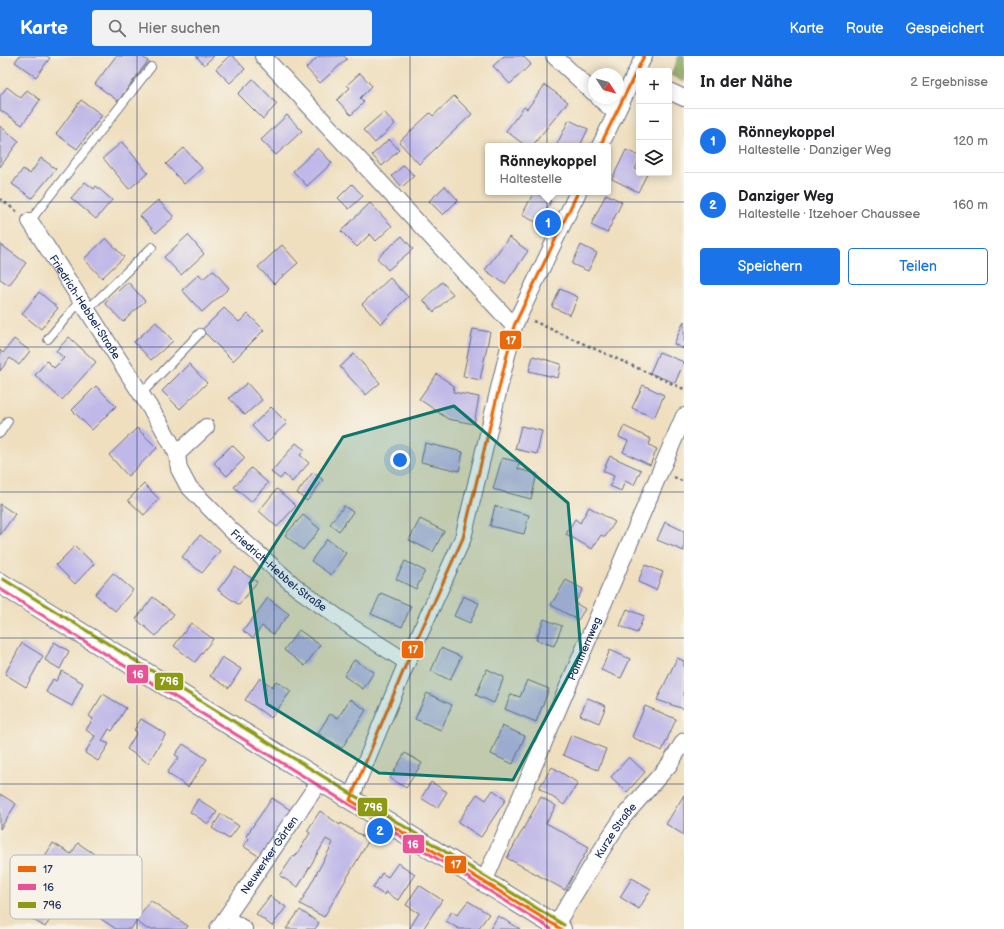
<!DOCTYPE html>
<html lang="de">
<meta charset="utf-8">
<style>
:root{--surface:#fff;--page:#f2f2f2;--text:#202124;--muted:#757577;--line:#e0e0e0;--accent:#1a73e8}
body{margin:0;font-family:"Balsamiq Sans",sans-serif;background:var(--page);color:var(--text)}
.controls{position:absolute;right:12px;top:12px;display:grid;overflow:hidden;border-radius:4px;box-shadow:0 2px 10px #0003}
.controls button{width:36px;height:36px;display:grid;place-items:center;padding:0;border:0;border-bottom:1px solid var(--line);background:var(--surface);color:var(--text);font:20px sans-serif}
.compass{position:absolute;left:588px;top:12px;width:36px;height:36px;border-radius:50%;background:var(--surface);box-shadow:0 2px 10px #0003;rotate:126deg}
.you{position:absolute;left:400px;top:404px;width:14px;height:14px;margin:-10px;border:3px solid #fff;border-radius:50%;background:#1a73e8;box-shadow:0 0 0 6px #1a73e833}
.badge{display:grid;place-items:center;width:26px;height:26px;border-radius:50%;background:var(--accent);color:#fff;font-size:13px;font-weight:700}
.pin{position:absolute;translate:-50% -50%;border:2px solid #fff;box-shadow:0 1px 4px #0006}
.popup{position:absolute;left:485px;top:87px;width:126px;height:52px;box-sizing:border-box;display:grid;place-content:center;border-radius:4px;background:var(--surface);filter:drop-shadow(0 1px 3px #0005);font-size:13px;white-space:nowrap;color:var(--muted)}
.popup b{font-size:15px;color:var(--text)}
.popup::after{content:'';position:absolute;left:50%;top:100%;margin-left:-8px;border:8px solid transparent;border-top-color:var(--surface)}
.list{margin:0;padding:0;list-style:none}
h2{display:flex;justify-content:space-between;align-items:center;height:52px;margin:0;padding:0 16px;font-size:17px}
h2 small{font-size:13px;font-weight:400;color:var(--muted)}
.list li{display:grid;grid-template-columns:26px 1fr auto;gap:12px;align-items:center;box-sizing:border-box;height:64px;padding:0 16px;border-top:1px solid var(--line)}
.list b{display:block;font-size:15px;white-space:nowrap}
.list p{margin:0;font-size:13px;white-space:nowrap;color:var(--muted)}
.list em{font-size:13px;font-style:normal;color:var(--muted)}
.actions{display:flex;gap:8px;padding:12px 16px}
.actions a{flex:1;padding:9px 0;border:1px solid var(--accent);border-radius:4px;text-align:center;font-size:14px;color:var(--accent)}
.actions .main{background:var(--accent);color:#fff}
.icon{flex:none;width:22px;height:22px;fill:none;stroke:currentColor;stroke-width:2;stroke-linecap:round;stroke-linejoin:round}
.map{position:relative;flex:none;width:684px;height:873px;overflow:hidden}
header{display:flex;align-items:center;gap:24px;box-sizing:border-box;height:56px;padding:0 20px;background:var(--accent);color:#fff}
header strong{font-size:19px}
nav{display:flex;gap:22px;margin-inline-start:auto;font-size:14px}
.search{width:280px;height:36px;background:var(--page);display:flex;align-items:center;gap:10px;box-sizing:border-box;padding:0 14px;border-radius:4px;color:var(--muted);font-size:15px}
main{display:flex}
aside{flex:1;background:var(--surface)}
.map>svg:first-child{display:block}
</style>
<header>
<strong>Karte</strong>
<div class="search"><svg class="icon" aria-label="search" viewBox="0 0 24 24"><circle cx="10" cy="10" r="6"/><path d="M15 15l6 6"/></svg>Hier suchen</div>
<nav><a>Karte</a><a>Route</a><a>Gespeichert</a></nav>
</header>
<main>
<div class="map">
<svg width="684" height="873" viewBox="0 0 684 873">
<rect width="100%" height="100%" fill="#f7f3e8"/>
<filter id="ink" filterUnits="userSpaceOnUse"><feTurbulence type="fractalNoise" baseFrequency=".025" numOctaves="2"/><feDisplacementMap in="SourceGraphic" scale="8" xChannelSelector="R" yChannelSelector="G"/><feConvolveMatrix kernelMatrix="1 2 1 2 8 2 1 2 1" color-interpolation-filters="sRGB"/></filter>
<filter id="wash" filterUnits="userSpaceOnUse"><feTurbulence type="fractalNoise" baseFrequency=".012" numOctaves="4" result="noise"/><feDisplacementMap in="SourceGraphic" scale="16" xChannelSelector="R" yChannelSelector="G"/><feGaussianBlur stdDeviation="0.9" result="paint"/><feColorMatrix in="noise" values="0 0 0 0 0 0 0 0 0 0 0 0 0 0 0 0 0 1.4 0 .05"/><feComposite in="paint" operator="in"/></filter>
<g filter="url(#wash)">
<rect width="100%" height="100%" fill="#efdfbf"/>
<path fill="#8aa95c" stroke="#526c5d" d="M679,0H684V26L671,19Z"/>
<g id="blocks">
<path fill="#bfb8e8" d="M19,0H47L50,2L36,21L15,6Z
M116,0H141L148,5L118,45L95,28Z
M196,0H214L204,9Z
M229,0H233L245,13L230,27L216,13Z
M319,0H344L347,3L320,27L306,12Z
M504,0H523L531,8L510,28L493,10Z
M360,17L372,30L360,42L364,46L351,59L337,44L350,32L347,29Z
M253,23L277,48L263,63L238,38Z
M545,29L568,46L532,90H526L506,75L524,51L527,53Z
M7,31L21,42L27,34L40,44L22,69L0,54V40Z
M454,40L472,58L419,108L399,86L430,57L433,60Z
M81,44L102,59L77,93L56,78Z
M384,56L395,68L375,87L363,74Z
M287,59L302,75L276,99L261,84Z
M569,64L588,73L580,90H556Z
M0,70L19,85L0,111Z
M389,83L399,94L382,110L372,99Z
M122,86L148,117L129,133L103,102Z
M184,92L202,112L184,128L166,108Z
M318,92L332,107L307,130L293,115Z
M626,94L639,100V105L635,113L639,114V117L647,118L638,136L612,123Z
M41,102L56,113L32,142L12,128L23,113L30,118Z
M404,109L414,120L402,131L392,120Z
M85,126L94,133L96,130L112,144L96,163L71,142Z
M352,128L363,140L349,153L338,142Z
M445,130L458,144L443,159L429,145Z
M534,136L551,145L540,168L522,159Z
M606,138L622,146L607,177L591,169Z
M158,144L174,161L156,177L140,160Z
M370,147L392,170L376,185L370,178L357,191L341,175Z
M188,179L204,198L181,219L164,201Z
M402,180L413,193L388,214L377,202Z
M509,181L528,195L505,228L485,214Z
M106,182L124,201L102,222L84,203Z
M0,188L26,207L9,229L0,223Z
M282,189L298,207L274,228L258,211Z
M581,189L597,197L588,215L572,208Z
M213,214L229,232L202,256L182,234L199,218L203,223Z
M390,222L408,241L381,268L362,248Z
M128,226L145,245L123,266L105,247Z
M442,226L453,238L434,256L423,244Z
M560,233L578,241L570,259L552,251Z
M39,236L58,252L41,273L22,258Z
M224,252L239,266L248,258L264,274L233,305L202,274Z
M684,265V293L674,288Z
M156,266L173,285L151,304L134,286Z
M473,273L490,276L480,324L463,320Z
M69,281L96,306L62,344L35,319L47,305L54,312L64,302L56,295Z
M14,283L30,295L19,309L10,302L0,315V294L3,297Z
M659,296L684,306L675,327L650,317Z
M354,298L380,327L366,339L340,311Z
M533,300L561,308L558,322L529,315Z
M189,308L207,327L180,353L162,335Z
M437,318L454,330L453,336L479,341L474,368L448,363L419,343Z
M247,327L262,344L245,359L229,342Z
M643,329L664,339L654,362L632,352Z
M96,330L116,350L92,374L72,354Z
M271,351L287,367L267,386L252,370Z
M521,370L542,375L537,398L515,393Z
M624,370L651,383L649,389L657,393L650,409L623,396L628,385L619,381Z
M137,372L157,392L128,420L109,399Z
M296,387L305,394L300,399L309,407L292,426L284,418L280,423L271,416Z
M425,387L463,396L459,415L421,406Z
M232,389L245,402L227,420L214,407Z
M610,400L641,414L634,429L625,425L621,435L610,430L614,420L603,415Z
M502,402L519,406L518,413L537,418L531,443L493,433Z
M251,412L268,427L251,446L234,431Z
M313,416L323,424L307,445L297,437Z
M144,428L159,443L144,459L128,444Z
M277,433L296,450L277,471L259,455Z
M0,448L15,458L0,479Z
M344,450L353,456L339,475L330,468Z
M495,450L529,459L524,478L490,470Z
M589,451L615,466L605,481L601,479L592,493L566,478L575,463L580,467Z
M303,459L320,473L303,494L285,479Z
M420,463L444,475L433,496L409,484Z
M665,466L684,475V495L657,484Z
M200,479L220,495L202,517L182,501Z
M327,483L346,497L331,519L311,505Z
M75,490L94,508L75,528L56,509Z
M405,505L425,515L416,533L396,523Z
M645,509L663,516L656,534L638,526Z
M235,511L257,526L239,549L218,534Z
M113,517L133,534L115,555L95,538Z
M566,524L583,533L575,547L585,553L578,564L551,549Z
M381,537L411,550L402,571L371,558Z
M463,540L479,547L470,567L454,560Z
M153,541L174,558L156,580L136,563Z
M268,542L289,558L273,578L262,570L253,582L243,575Z
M627,553L644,560L637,577L620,570Z
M544,563L562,570L554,590L536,584Z
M191,567L213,583L195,606L174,590Z
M299,574L320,589L305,610L284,594Z
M54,586L69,595L60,613L45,604Z
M22,587L43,600L26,631L5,618Z
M441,592L461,601L450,624L431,615Z
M610,594L630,603L621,622L601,614Z
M222,601L241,613L229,632L210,620Z
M677,602L684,605V653L657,644Z
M354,604L374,616L363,633L344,620Z
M487,613L504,621L494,647L476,639Z
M62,615L83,627L72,650L46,636L53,623L56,625Z
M260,622L272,631L276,625L291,635L271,662L245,644Z
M527,624L549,633L536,666L505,653L511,638L520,641Z
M427,637L452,649L441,674L415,663Z
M103,638L126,652L112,675L109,673L102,685L109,688L98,705L85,697L95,680L86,674L93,663L89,660Z
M588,642L606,650L599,667L580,659Z
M350,643L366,654L342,692L318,677L330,658L338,662Z
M645,650L676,663L662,695L632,681Z
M141,663L166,678L148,707L127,693L137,676L134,674Z
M502,670L525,680L513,708L491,698Z
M571,679L606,693L598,714L563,699Z
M183,688L207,703L188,731L167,717L179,701L175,699Z
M405,697L422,707L406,732L390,722Z
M629,701L645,716L627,736L611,721Z
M552,711L578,727L564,749L539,732Z
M431,726L447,736L437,752L421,742Z
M493,734L506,743L481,781L458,766L477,738L486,744Z
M0,738L16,748L0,773Z
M684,739V779L666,768Z
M541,741L556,750L546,767L589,791L565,834L507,802Z
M272,742L292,755L263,803L243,790L249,783L246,780Z
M198,743L217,756L208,768L190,756Z
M320,755L340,769L341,767L369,784L324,861L300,848L333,787L326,783L298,831L280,820L293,800L295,801L310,777L307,775Z
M221,758L239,770L229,783L212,772Z
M53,787L71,798L78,787L100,802L81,833L40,808Z
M398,807L415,818L398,844L385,836L384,839L373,832L382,817L388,821Z
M632,822L651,833L639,853L620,841Z
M419,829L442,844L423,873H412L410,872L419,857L406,849Z
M29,831L59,850L45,871L14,852Z
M102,832L141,858L150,844L188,870L186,873H147L136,865L131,873H116L88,854Z
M270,840L286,851L272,870L256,858Z
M468,845L489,858L478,873H459L446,865L452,855L457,859Z
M300,854L319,867L315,873H286Z
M498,860L520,873H490Z"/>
</g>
</g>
<g filter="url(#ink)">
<use href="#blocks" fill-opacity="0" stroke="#656d80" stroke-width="1"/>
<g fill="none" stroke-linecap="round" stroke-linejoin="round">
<defs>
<path id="service" d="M30,165L151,11
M87,254L152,191
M48,283L81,244
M141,338L200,277
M0,377L8,365"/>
<g id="minor">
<path d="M263,0L514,270"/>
<path d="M554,0L594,37"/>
<path d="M669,35L684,42"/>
<path d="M599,42L616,57"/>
<path d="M600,90L644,0"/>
<path id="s1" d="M30,165L161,369L177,398L179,413L188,430L231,474L297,532L350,570L407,606"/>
<path d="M177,398L206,371"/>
<path d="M350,744L407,606L463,482L514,270L578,136"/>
<path id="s2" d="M484,826L684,360"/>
<path d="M226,862L244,873"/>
<path id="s3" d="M555,870L609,782L624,760L669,709L684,685"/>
<path id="s4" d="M218,873L320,725"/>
</g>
<path id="tertiary" d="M0,527L561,873"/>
</defs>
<use href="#service" stroke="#656d80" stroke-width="10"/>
<use href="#minor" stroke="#656d80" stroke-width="18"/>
<use href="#tertiary" stroke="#656d80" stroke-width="22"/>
<path stroke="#656d80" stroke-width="2.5" stroke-dasharray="3 3" stroke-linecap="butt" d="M0,143L19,157
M533,265L684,333
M674,421L684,426"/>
<use href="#service" stroke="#fff" stroke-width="8"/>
<use href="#minor" stroke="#fff" stroke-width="16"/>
<use href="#tertiary" stroke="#fff" stroke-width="20"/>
<defs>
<path id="bus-1" d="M600,90L644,0
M350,744L407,606L463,482L514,270L578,136
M350,744L561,873"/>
<path id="bus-2" d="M0,533L551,873"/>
<path id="bus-3" d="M3,523L564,869"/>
</defs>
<use href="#bus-1" stroke="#f7f3e8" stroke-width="6"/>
<use href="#bus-2" stroke="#f7f3e8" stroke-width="6"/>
<use href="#bus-3" stroke="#f7f3e8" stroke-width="6"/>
<use href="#bus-1" stroke="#eb690a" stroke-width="3"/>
<use href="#bus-2" stroke="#ea5297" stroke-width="3"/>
<use href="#bus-3" stroke="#8d9a13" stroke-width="3"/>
</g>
</g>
<path fill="#0f766e" fill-opacity="0.2" stroke="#0f766e" stroke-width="3" stroke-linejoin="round" d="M454,350L568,447L581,596L513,724L379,717L267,648L250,527L343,381Z"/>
<path fill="none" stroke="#1b2f5e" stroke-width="1" stroke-opacity="0.55" d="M137,0V873M274,0V873M410,0V873M547,0V873M0,146H684M0,291H684M0,436H684M0,582H684M0,728H684"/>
<g text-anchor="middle" stroke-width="3.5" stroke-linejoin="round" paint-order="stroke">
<g font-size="11" fill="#1b2f5e" stroke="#f7f3e8">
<text dy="4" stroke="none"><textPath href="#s1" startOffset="102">Friedrich-Hebbel-Straße</textPath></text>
<text dy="4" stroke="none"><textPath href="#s1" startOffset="434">Friedrich-Hebbel-Straße</textPath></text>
<text dy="4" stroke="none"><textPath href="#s2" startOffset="254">Pommernweg</textPath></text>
<text dy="4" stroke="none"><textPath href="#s3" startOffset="113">Kurze Straße</textPath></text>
<text dy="4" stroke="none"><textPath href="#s4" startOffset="90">Neuwerker Gärten</textPath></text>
</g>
</g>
<rect x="10" y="799" width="132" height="64" rx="6" fill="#f7f3e8" stroke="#b5b8bf" stroke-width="1"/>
<rect x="18" y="810" width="18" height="6" fill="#eb690a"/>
<rect x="18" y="828" width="18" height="6" fill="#ea5297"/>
<rect x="18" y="846" width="18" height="6" fill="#8d9a13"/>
<g font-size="11" fill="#1b2f5e">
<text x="43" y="817">17</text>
<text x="43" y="835">16</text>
<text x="43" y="853">796</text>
</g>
<g stroke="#f7f3e8" stroke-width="1.5">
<rect x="499" y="274" width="23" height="20" rx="4" fill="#eb690a"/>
<rect x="401" y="584" width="23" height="19" rx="4" fill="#eb690a"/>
<rect x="126" y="608" width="23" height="20" rx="4" fill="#ea5297"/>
<rect x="154" y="616" width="30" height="19" rx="4" fill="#8d9a13"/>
<rect x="357" y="741" width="31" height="20" rx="4" fill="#8d9a13"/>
<rect x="402" y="778" width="23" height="20" rx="4" fill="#ea5297"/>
<rect x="444" y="799" width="23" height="19" rx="4" fill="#eb690a"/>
</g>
<g font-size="11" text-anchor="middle" font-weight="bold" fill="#fff">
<text x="511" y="288">17</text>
<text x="413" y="597">17</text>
<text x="138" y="622">16</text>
<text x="169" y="629">796</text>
<text x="373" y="755">796</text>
<text x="413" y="792">16</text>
<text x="456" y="812">17</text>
</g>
</svg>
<div class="controls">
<button>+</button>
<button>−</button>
<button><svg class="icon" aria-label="layers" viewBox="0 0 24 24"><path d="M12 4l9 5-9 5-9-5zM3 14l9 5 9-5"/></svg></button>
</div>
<svg class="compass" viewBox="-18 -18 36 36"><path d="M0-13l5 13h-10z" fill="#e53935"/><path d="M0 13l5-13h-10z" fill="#757577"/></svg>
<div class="you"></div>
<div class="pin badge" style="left:548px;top:167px">1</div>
<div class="popup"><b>Rönneykoppel</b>Haltestelle</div>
<div class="pin badge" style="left:380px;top:775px">2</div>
</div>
<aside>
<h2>In der Nähe<small>2 Ergebnisse</small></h2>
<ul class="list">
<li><span class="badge">1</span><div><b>Rönneykoppel</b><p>Haltestelle · Danziger Weg</p></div><em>120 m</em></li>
<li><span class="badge">2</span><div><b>Danziger Weg</b><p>Haltestelle · Itzehoer Chaussee</p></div><em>160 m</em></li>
</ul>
<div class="actions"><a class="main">Speichern</a><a>Teilen</a></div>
</aside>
</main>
